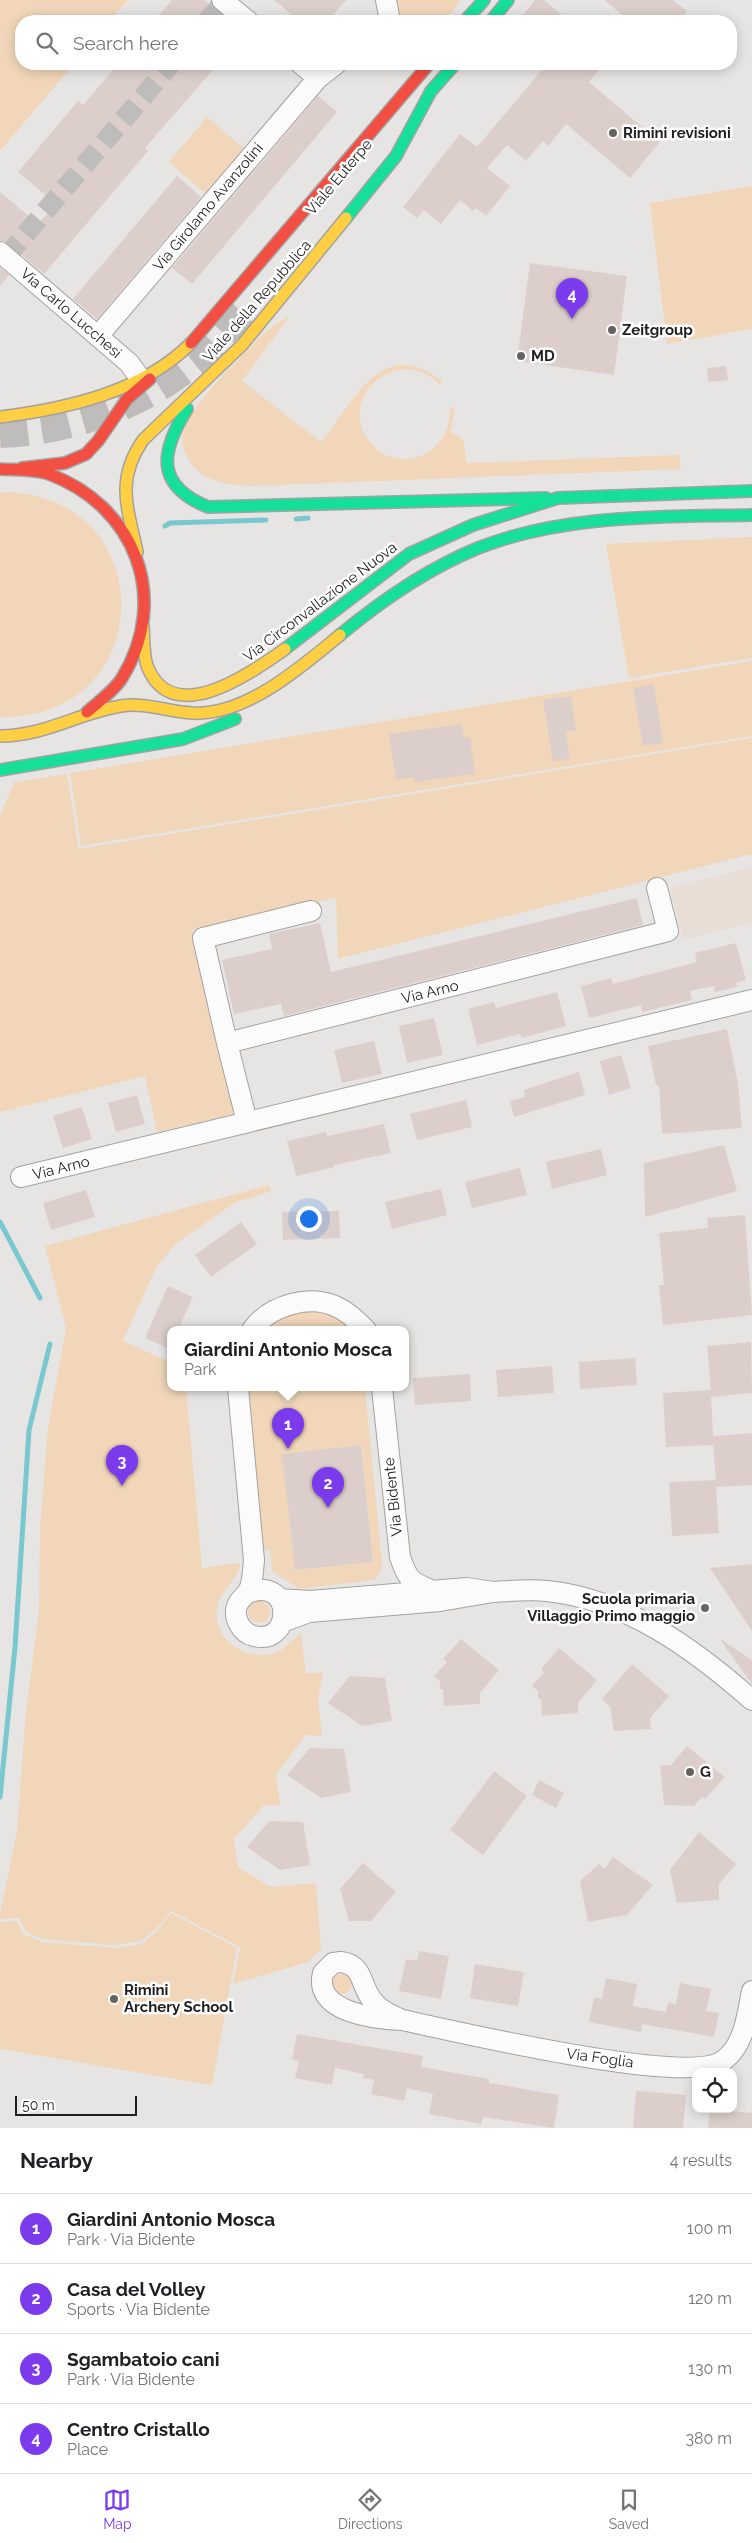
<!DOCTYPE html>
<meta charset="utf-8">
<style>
:root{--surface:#fff;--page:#f2f2f2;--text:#202124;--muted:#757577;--line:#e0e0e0;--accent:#7c3aed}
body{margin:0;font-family:Raleway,sans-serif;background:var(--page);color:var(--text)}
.controls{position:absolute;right:15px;bottom:15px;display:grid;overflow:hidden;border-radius:10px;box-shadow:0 2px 12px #0003}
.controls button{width:45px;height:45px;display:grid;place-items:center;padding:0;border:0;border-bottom:1px solid var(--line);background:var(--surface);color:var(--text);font:25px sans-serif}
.scale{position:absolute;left:15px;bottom:12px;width:122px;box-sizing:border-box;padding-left:5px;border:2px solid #1f1f1e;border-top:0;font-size:14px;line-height:18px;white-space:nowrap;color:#1f1f1e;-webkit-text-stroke:4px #fff;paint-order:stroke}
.you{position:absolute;left:308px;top:1218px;width:18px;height:18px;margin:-12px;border:4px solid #fff;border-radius:50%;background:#1a73e8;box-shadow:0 0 0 8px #1a73e833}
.badge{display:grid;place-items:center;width:32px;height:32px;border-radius:50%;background:var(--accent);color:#fff;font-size:16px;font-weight:700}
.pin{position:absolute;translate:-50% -41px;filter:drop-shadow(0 1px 2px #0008)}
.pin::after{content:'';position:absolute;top:26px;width:18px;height:15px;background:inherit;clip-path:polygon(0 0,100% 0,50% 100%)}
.popup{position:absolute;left:167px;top:1326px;width:242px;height:65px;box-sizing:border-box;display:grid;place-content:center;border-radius:10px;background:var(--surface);filter:drop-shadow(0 1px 4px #0005);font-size:16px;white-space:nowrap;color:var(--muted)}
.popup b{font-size:19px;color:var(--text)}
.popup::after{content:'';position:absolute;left:50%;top:100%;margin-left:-10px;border:10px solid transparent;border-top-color:var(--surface)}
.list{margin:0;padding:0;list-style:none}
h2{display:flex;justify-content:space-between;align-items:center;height:65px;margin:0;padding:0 20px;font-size:21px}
h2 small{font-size:16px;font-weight:400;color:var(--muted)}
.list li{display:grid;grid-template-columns:32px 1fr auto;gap:15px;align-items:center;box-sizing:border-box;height:70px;padding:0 20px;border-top:1px solid var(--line)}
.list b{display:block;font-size:19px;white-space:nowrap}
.list p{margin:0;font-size:16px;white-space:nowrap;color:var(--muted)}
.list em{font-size:16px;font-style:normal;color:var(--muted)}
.icon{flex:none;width:28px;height:28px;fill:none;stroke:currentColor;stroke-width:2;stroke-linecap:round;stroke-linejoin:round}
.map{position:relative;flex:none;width:752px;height:2128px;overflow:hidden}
.search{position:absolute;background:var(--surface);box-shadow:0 2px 12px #0003;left:15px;right:15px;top:15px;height:55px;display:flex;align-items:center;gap:12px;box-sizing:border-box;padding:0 18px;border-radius:20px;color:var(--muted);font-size:19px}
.sheet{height:345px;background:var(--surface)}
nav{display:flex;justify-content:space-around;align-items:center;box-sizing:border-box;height:70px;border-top:1px solid var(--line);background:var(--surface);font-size:14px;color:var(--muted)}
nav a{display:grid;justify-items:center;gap:2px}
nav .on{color:var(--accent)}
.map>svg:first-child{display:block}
</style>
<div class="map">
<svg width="752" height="2128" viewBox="0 0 752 2128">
<rect width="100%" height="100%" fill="#e7e5e4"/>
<path fill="#e9ded5" d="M752,867V923L683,940L670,888Z"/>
<path fill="#f1d6b9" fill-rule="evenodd" d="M0,0H128L110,21H21V64H74L0,151Z
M397,0H461L444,21H404L400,15Z
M207,117L247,151L208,196L169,162Z
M752,186V329L667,344L650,203Z
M289,317L242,381L321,442C353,404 381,333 442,381L440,385C403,344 338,392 367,438C394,480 453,455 450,407H454L451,432L463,439L467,463L679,455L681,469L255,486C227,485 196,482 185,452C183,447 181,440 183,434C190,408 221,377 240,358C255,343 269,325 289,317Z
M10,492C166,503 154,722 0,717V493Z
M752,537V658L629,678L606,544Z
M752,661V736L81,846L70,773Z
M752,738V854L338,959L336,898L192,930L236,1114L157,1132L145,1076L0,1112V816L14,782L67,774L79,849Z
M269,1185L271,1191L236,1202L175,1244L155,1270L123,1341L170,1362V1388H186L202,1568L240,1563C239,1584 208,1594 219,1627C227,1650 255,1660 277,1652C286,1648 294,1639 301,1632L306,1674L323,1672L318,1700L322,1736L306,1735L276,1774L280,1805L263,1806L234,1839L238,1867L271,1887L316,1883L321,1949L308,1962L233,1984L240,1947L171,1911L157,1928L141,1941L116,1945L43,1939L26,1932L19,1918L0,1919V1914L17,1831L26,1711L39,1611L40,1528L48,1428L66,1328L45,1246Z
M312,1311C328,1314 342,1318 353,1330H264C279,1317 292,1313 312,1311Z
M248,1388H365L382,1564L380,1573L374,1580L299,1589L272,1571L270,1550H263ZM361,1445L373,1562L296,1570L283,1454Z
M248 1612a11 11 0 1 1 22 0a11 11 0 1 1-22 0Z
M171,1913L237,1948L212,2085L0,2049V1922L17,1921L23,1934L42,1942L117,1948L142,1944L158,1930Z
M332 1984a10 10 0 1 1 20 0a10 10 0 1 1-20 0Z"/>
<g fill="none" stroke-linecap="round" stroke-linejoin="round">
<path stroke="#79c7cf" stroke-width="5" d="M296,519L308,518
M165,526L170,523L266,520
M0,1222L40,1298
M0,1797L15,1647L29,1430L50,1344"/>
</g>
<path fill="#dccfcb" d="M172,0H204L229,21H154Z
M274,0H346L328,21H299Z
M535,0H544L569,21H529L522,16Z
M604,0H673L687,11L678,21H630Z
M118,64H218L145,148L148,151L44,274L8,243L0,240V192L38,224L56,204L18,172L78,101L83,105Z
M547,64H604L589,82L660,142L630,178L566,124L548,146L543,141L526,161L507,145L487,168L510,186L486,216L475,208L473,211L460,200L441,224L424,210L417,218L403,207L460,134L477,147Z
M318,96L337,112L192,284L172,268Z
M177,176L201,197L97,319L73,299Z
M530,263L627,276L614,375L517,361Z
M0,268L9,275L0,286Z
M726,366L728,380L708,382L707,368Z
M654,684L663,743L643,746L633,688Z
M571,696L576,730L566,732L570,759L553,762L543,700Z
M462,724L464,738L470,737L475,774L415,782L414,777L396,780L389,734Z
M637,898L643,925L284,1016L281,1004L234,1014L222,960L272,949L269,934L320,923L331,972Z
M736,943L746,980L736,983L737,987L715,992L714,986L690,991L692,1000L642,1012L641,1005L589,1018L581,986L611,978L613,984L697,962L695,953Z
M557,992L566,1026L522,1038L520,1034L477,1045L468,1009L494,1002L496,1008Z
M434,1018L443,1055L407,1063L399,1026Z
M727,1029L738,1084L742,1128L662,1134L659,1085H656L648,1046Z
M374,1041L382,1074L342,1083L334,1050Z
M621,1055L631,1088L609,1095L600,1061Z
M579,1072L585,1095L514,1117L510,1101L525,1097L524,1090Z
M137,1095L145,1124L116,1132L108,1103Z
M466,1100L472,1127L417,1140L410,1114Z
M82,1107L92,1139L63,1148L53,1116Z
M384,1124L391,1153L334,1165L335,1167L296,1176L287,1141L326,1132L327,1136Z
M724,1145L737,1191L645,1217L644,1163Z
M601,1149L607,1175L552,1189L546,1162Z
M520,1168L527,1195L472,1208L465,1182Z
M441,1189L447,1215L392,1229L385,1202Z
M86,1190L95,1217L51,1230L43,1203Z
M339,1211L340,1238L283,1240L282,1212Z
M745,1215L752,1315L663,1325L659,1285H664L659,1233L708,1228L707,1218Z
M241,1222L257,1244L211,1277L195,1255Z
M168,1286L193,1297L178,1330H170V1349L145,1338Z
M751,1342L752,1393L711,1397V1394L713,1436L752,1433V1485L716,1487L719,1533L672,1536L669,1482L716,1480L713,1445L666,1447L663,1393L711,1390L707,1346Z
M635,1358L637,1385L580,1389L579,1362Z
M552,1366L554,1393L498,1397L496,1370Z
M470,1374L471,1401L415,1405L413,1378Z
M361,1445L373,1562L295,1570L282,1454Z
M752,1564V1631L710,1568Z
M461,1639L499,1670L480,1693V1704L444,1706L443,1689H440V1681L434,1676L447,1662L443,1659Z
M722,1640L752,1660V1684L721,1641Z
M559,1648L597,1680L578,1703V1713L542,1716L541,1699H538V1691L532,1686L544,1672L541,1669Z
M632,1664L669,1696L650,1718L651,1729L614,1731L610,1707L602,1699Z
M350,1676L385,1678L392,1721L362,1726L328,1703Z
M687,1746L725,1777L705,1799L702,1797L694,1806L664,1805L660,1766L671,1765Z
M310,1748L344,1749L351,1792L321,1798L287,1775Z
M494,1771L527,1796L483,1855L450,1830Z
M539,1780L564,1793L556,1808L532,1795Z
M269,1821L303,1822L310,1865L280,1870L247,1847Z
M699,1832L736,1864L719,1884V1900L677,1903L670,1870Z
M613,1857L653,1885L627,1915L588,1922L580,1881L599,1864L605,1869Z
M363,1863L396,1892L371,1921H349L340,1889Z
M419,1951L449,1956L441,1999L399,1991L406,1959L417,1961Z
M475,1964L524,1972L518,2006L470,1998Z
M606,1978L637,1984L633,2006L666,2012L668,2003L676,2004L680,1983L711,1989L706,2011L719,2013L714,2037L642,2024L641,2032L589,2022L594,1997L602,1999Z
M297,2034L423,2056L421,2067L489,2079V2083L559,2095L554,2128L483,2117L481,2124L429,2114L433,2094L407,2088L404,2101L371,2094L374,2080L363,2078L364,2074L335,2068L332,2085L295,2078L299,2061L292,2060Z
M636,2091L686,2095L683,2128H633Z
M710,2109L752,2113V2128H708Z"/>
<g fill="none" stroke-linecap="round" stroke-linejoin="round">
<path stroke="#bfbdbc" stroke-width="20" stroke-dasharray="20 10" stroke-linecap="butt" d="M207,21L224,2
M6,257L171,64"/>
<path stroke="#bfbdbc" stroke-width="28" stroke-dasharray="28 14" stroke-linecap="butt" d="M0,434C75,431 150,404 205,353C221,338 235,321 250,305"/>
<defs>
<path id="street" d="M222,0L248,21
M386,0L390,21
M301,64L318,78L336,64
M0,252L129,363L140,378
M98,336L318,78
M227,1043L203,938L311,911
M247,1122L227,1043L668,931L657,888
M21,1177L752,1000
M252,1330C270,1305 311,1293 339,1308C350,1313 358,1322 366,1330
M238,1388L254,1560C253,1570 253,1581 249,1590C246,1596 239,1599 237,1606C233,1618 241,1633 254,1636C294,1646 294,1575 248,1593
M382,1388L400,1557C407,1578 410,1582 431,1590
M493,1592C511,1591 529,1589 547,1591C626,1599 694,1649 752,1700
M279,1599L310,1601L467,1588L493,1592L440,1601L309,1612L282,1622
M341,1962C364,1965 360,1985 372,2000C379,2010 391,2015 402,2020C374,2019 313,2012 323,1973L333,1963Z
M402,2020C455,2031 688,2087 724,2060C745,2044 747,2015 752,1991"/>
<path id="fast" d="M465,21L484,0
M491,21L508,0
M346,218L396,156L431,91L455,64
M187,409C161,451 154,485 208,507L546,498
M340,635C382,600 427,569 478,548C565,514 661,517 752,515
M285,649L409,554L473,525L558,498L752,491
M0,770L183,739L235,719"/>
<path id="slow" d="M0,417C65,409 143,392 191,343
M137,552C128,508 115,481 143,440L242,345L346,218
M143,626C144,638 143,657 148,668C174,729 252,672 285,649
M0,736C45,736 78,713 121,706C145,702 169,712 192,713C246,716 301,667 340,635"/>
<path id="jam" d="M191,343L429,64
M22,468L65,463L86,454L98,441L127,399L150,379
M0,469C15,470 35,469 49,474C135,506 171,598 122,678C115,690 98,702 87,712"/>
</defs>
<use href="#street" stroke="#a4a2a1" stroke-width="22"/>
<use href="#fast" stroke="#a4a2a1" stroke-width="14"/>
<use href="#slow" stroke="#a4a2a1" stroke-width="14"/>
<use href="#jam" stroke="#a4a2a1" stroke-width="14"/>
<use href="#street" stroke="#fbfbfb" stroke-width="20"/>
<use href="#fast" stroke="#16e098" stroke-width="11"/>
<use href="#slow" stroke="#ffcf43" stroke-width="11"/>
<use href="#jam" stroke="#f24e42" stroke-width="11"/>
</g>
<g fill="#656463" stroke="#fff" stroke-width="2">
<circle cx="613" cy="133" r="5"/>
<circle cx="612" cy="330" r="5"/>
<circle cx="521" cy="356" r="5"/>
<circle cx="705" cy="1608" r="5"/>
<circle cx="690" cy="1772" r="5"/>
<circle cx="114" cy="1999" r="5"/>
</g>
<g text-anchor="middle" stroke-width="5" stroke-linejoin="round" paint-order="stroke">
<g font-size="15" font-weight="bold" fill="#1f1f1e" stroke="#fff" text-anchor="start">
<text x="623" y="138">Rimini revisioni</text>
<text x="622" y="335">Zeitgroup</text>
<text x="531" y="361">MD</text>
<text x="695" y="1604" text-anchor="end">Scuola primaria<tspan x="695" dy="17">Villaggio Primo maggio</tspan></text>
<text x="700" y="1777">G</text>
<text x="124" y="1995">Rimini<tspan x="124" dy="17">Archery School</tspan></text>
</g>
<g font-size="15" fill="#1f1f1e" stroke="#fff">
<text transform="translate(339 177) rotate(-50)" y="5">Viale Euterpe</text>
<text transform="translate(208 207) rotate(-50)" y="5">Via Girolamo Avanzolini</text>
<text transform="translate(257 301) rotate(-49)" y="5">Viale della Repubblica</text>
<text transform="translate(71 313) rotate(41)" y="5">Via Carlo Lucchesi</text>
<text transform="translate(320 602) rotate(-37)" y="5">Via Circonvallazione Nuova</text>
<text transform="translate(430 992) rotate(-14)" y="5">Via Arno</text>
<text transform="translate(61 1168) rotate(-14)" y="5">Via Arno</text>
<text transform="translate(393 1497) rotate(-96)" y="5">Via Bidente</text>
<text transform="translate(600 2058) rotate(8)" y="5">Via Foglia</text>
</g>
</g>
</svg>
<div class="controls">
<button><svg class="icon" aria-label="locate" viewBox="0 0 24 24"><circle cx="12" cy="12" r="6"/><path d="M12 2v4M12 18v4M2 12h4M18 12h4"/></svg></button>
</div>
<div class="scale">50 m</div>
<div class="you"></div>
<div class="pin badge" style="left:288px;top:1449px">1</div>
<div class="popup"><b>Giardini Antonio Mosca</b>Park</div>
<div class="pin badge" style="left:328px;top:1508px">2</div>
<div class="pin badge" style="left:122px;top:1486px">3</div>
<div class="pin badge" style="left:572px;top:319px">4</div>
<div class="search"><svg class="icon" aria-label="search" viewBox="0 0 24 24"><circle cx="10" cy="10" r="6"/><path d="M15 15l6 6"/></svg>Search here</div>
</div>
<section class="sheet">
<h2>Nearby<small>4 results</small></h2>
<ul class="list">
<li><span class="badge">1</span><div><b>Giardini Antonio Mosca</b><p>Park · Via Bidente</p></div><em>100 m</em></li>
<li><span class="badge">2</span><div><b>Casa del Volley</b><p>Sports · Via Bidente</p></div><em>120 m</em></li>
<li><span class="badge">3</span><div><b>Sgambatoio cani</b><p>Park · Via Bidente</p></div><em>130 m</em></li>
<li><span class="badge">4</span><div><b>Centro Cristallo</b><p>Place</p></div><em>380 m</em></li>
</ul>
</section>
<nav>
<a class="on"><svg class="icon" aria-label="map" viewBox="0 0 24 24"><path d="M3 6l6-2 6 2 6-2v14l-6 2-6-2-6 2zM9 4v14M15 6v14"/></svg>Map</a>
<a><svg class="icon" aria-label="directions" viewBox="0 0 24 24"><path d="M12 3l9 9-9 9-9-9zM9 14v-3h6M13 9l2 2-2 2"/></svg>Directions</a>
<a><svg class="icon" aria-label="saved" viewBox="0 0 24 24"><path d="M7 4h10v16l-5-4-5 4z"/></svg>Saved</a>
</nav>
